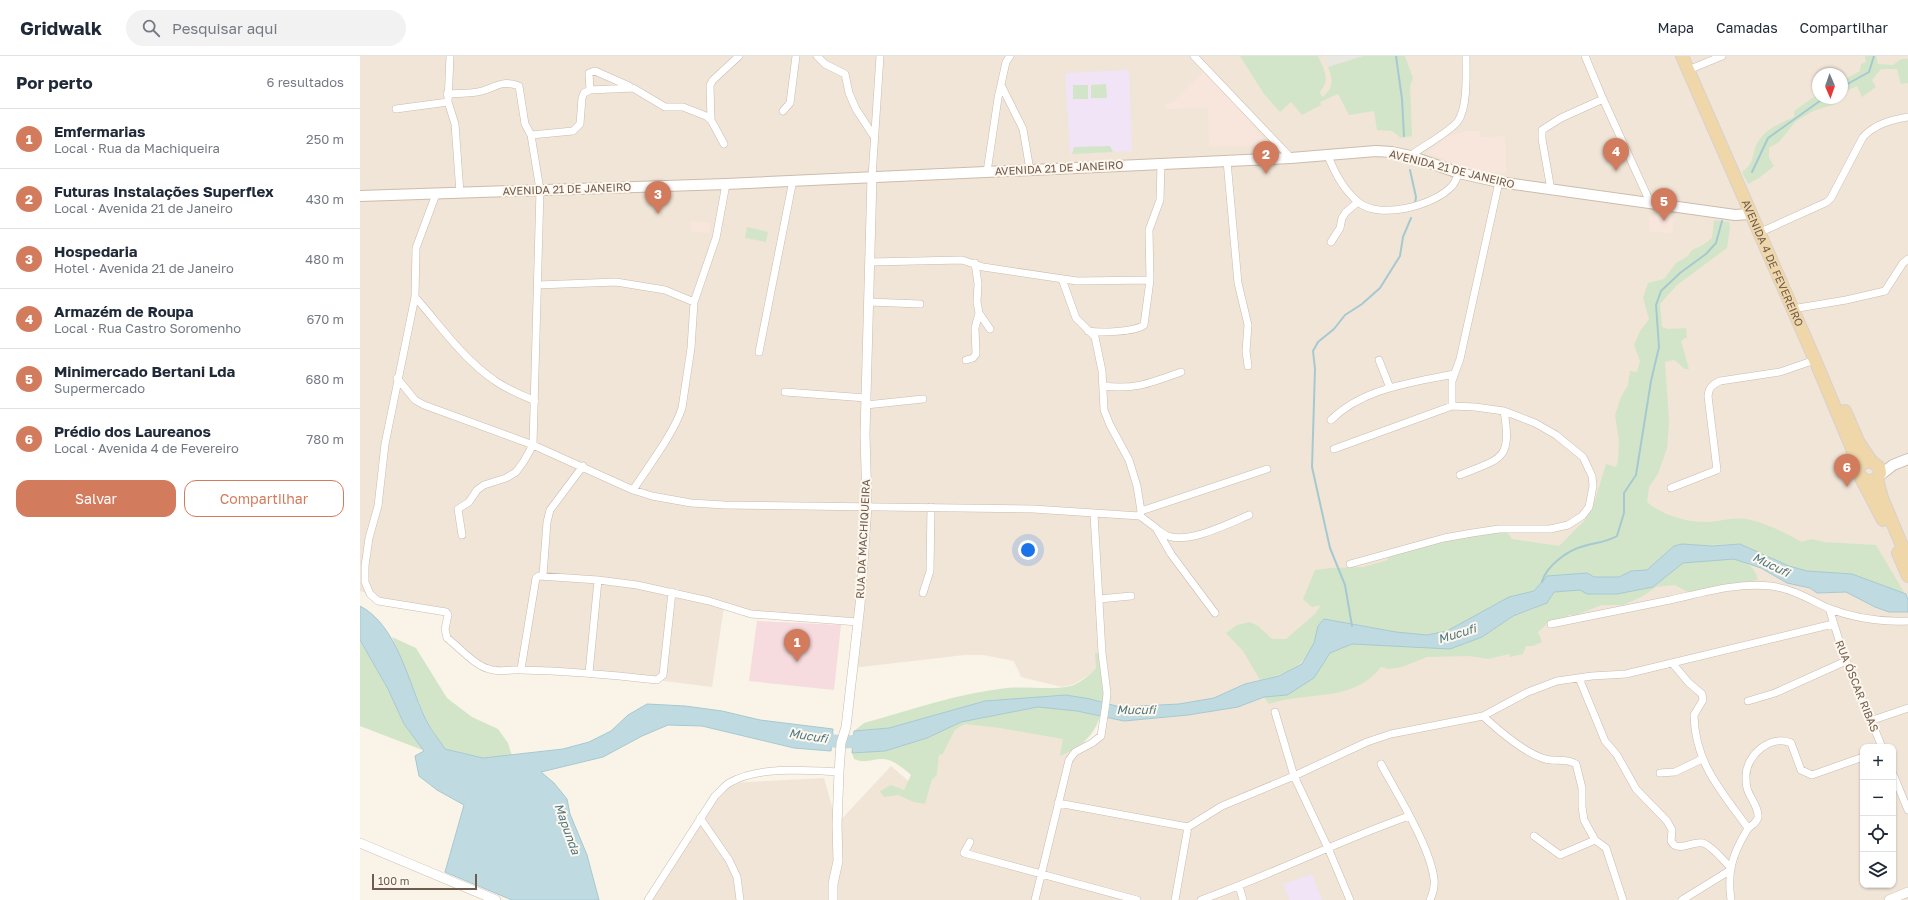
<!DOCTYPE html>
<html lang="pt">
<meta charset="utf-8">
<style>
:root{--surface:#fff;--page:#f2f2f3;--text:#1f2937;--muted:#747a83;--line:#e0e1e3;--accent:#d37b5d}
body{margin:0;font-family:"Golos Text",sans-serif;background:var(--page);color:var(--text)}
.controls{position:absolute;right:12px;bottom:12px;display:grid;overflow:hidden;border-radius:8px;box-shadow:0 1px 3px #0004}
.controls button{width:36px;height:36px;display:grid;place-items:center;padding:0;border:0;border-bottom:1px solid var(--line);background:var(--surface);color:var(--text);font:20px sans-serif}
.compass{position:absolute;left:1452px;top:12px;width:36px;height:36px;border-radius:50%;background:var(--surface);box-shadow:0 1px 3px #0004;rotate:178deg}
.scale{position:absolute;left:12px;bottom:10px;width:105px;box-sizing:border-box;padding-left:4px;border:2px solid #705c4f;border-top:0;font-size:11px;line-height:14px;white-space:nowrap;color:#705c4f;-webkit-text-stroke:3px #fdf7ed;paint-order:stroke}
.you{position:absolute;left:668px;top:494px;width:14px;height:14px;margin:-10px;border:3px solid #fff;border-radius:50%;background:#1a73e8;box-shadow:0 0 0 6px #1a73e833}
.badge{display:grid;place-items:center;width:26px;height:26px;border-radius:50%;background:var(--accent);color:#fff;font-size:13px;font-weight:700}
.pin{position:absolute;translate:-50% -33px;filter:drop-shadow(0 1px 2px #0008)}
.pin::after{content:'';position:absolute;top:21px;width:14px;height:12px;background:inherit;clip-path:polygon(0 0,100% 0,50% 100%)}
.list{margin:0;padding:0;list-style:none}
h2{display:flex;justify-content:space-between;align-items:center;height:52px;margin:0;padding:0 16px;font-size:17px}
h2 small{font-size:13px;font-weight:400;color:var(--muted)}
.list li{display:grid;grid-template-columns:26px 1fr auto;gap:12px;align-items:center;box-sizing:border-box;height:60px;padding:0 16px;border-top:1px solid var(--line)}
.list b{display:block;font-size:15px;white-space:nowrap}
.list p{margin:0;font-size:13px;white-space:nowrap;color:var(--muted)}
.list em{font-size:13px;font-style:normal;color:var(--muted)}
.actions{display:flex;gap:8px;padding:12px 16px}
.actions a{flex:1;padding:9px 0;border:1px solid var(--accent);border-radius:12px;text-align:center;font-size:14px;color:var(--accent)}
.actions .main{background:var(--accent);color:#fff}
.icon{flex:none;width:22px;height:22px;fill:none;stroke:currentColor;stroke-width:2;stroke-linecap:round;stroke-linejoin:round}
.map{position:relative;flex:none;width:1548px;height:844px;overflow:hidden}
header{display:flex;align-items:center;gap:24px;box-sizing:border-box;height:56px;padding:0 20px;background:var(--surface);border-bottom:1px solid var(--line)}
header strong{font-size:19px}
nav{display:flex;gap:22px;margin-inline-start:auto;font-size:14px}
.search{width:280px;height:36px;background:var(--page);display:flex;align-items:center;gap:10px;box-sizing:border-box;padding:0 14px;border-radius:22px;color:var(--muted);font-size:15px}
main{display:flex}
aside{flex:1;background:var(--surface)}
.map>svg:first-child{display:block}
</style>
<header>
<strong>Gridwalk</strong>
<div class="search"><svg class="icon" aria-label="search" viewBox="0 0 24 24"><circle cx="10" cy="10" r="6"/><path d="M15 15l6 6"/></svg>Pesquisar aqui</div>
<nav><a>Mapa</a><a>Camadas</a><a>Compartilhar</a></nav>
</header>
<main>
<aside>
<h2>Por perto<small>6 resultados</small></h2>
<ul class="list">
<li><span class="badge">1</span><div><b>Emfermarias</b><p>Local · Rua da Machiqueira</p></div><em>250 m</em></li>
<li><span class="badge">2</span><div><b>Futuras Instalações Superflex</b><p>Local · Avenida 21 de Janeiro</p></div><em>430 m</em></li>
<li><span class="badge">3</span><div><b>Hospedaria</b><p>Hotel · Avenida 21 de Janeiro</p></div><em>480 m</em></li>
<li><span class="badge">4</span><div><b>Armazém de Roupa</b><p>Local · Rua Castro Soromenho</p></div><em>670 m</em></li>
<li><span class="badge">5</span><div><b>Minimercado Bertani Lda</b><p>Supermercado</p></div><em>680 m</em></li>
<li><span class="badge">6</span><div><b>Prédio dos Laureanos</b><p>Local · Avenida 4 de Fevereiro</p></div><em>780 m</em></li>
</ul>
<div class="actions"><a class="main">Salvar</a><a>Compartilhar</a></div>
</aside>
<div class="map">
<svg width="1548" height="844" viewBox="0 0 1548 844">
<rect width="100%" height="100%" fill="#f9f3e8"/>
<path fill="#f0e5d7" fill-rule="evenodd" d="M0,0H1548V844H288L340,762L369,727L464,722L477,768L531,710L567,741L572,724L577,719L579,698H583L595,674L605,668L627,667L732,687L744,669L736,612L732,617L714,628L702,631L661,621L654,605L624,599H604L492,612L498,566L416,561L364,550L352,631L297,624L128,613L87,582L88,560L18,545L10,538L0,535ZM1458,18H1482V42H1458ZM1503,691H1533V829H1503Z"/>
<path fill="#f8e6dd" d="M844,16L890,64L891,68L909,89L849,91L848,52L805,53V48L811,47Z
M1105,75H1120V81L1145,80L1146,117L1118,116L1066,97L1090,80Z
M1289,160L1313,163V178L1289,175Z
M331,165L350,167V177L331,176Z"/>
<path fill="#eae6e1" d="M965,0H1003L968,11Z"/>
<path fill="#f0e4f6" d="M769,14L772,95L710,98L705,17Z
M952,818L962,844H929L923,828Z"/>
<path fill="#f6dcde" d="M397,565L481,569L474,634L389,625Z"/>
<path fill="#d3e5c8" d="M880,0H958C964,14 971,23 960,36L962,41C974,33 973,23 968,11L1003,0H1045L1053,22L1050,30L1052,80L1041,82L1032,75L1017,74L1014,55L989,59L978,38L960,46L961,49L942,59L931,46L920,56L904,38Z
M1505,0H1516L1518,8L1533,9L1541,3H1548V27L1541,28L1537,13H1521L1512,24L1516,31L1502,41L1497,30L1482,37V25L1500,15L1501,8L1506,6Z
M746,28L747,42H731V29Z
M713,29H728V43H713Z
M1458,38V42H1475L1476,48L1453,55L1436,65L1419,86L1409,92V102L1414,110L1399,122L1388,128L1382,116C1396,107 1391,97 1398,86C1405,73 1421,67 1434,61V55Z
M750,90L753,96L712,98L714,91Z
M1354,164L1369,166L1370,171L1367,192L1317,229L1300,248L1302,271L1308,273L1326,272L1327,281L1321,285L1329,313H1325L1314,304L1305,306L1309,365L1307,392L1298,418L1289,431L1287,446C1302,459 1328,467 1348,466C1362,465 1376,460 1391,464C1409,468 1426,478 1442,486L1451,483L1464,486L1516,489L1545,538L1514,526L1468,517L1447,515L1429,510L1380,488L1314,490L1287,514L1271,515L1259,521H1234L1227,517L1187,520L1174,535L1149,541L1087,575L1067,579L1036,576L964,563C957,571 957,577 954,586C944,612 925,618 900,624L883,595L866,577L877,569L890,566L898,570L912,583H926L955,558L961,549L952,551L943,543L955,514L971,512L1003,511L1028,504L1027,500L1112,477L1147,476L1152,483L1199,490L1224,465L1233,451L1246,408L1256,411L1258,405L1259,385L1255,359L1261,341L1268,329L1270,315L1277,316L1280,305L1274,289L1280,275L1289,263L1283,242L1288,227L1304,223L1316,207L1328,200L1332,194L1343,189L1352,182Z
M387,171L408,176L406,186L385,182Z
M1374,503C1387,507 1395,510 1398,524L1329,537L1315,529L1296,531L1283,540L1263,549H1242L1216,559H1208L1207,562L1189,566L1178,576L1182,586L1173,590H1166L1163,598L1150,601L1149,598L1129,603L1109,600L1067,601L1042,611L1029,613L1021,611C994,647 947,635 909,648L904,641L927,639L954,622L970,597L992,588L1059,591L1122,581L1153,560L1174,553L1194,536L1220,534L1323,507Z
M32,581L56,592L87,642L112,661L138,673L148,687L152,700L123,702L85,693L66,664Z
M0,584L28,633L44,668L65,695L0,670Z
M735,597H742L746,647L730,643L625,645L529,672L494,675L504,667C551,654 599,637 647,632C666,630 697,635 714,629C722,625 731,618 736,612Z
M678,651L717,655L740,660C734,681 719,692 700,700L703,683L640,672L605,668L595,674L583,698L579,699L577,719L572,724L565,748L554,746L538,739L524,741L520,735L531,729L544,734L551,719C544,713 533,703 523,703C511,703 506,708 494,703L492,697L525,695L567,682L601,666Z"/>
<path fill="#bfdbe1" stroke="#a6c9d1" d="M1322,488L1352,490L1380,488L1429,510L1447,515L1492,518L1546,538L1548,544V556H1529L1515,551L1486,536L1457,537L1450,532L1427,527L1401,512L1374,503L1323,507L1293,531L1257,538H1227L1220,534L1194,536L1187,547L1153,560L1122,581L1090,593L992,588L970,597L954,622L927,639L904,641L878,651L828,659L764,665L717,655L678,651L601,666L567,682L525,695L492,697L494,675L529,672L625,645L706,639L730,643L760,651L819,648L854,642L885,628L919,620L942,608L954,587L958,570L964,563L1036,576L1067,579L1087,575L1149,541L1174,535L1187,520L1227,517L1234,521H1259L1271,515L1287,514L1314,490Z
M0,550C37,569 48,626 65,662C70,673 79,683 85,693L123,702L203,693L229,686L251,675L268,659L287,648L325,650L362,655L400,664L473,673L471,695L434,692L342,670L308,669L282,680L243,701L181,716L194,727L207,743L210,758L227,799L239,844H152L85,816L104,749L77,734L59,720L55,700L64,695L44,668L28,633L0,584Z"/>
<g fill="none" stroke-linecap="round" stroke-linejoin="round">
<path stroke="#a6c9d1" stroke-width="2" d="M1036,0L1042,43L1044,80
M1482,31L1509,16L1514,0
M1050,114L1056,141L1055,148
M1392,116L1408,82L1464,42
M1182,526C1186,510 1208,494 1224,490C1236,486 1245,487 1257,480L1264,457V437L1276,419L1291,325L1299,291L1296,249L1301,235L1320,217L1346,198L1356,187L1362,165
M992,570L985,529L970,492L952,411L955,313L953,295L958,286L974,273L985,259L1002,248L1020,232L1040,200L1043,181L1051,162"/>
<path stroke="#bfdbe1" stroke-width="13" d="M455,682L481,686L509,685"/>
<defs>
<path id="minor" d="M90,0L88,46L95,68L100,137
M457,0L465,8L485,18L489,37L496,53L513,79
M834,0L931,102
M1225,0L1243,43L1290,146
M1333,12L1362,0
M641,29L663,73L670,114
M230,34L229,17L235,15L269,30
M87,38C99,37 112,38 122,35C138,30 142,24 159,30L165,68L171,79L180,134L173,389L164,405L156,416L146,422L124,429L117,434L109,446L98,453L102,479
M36,53L88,46
M423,55L430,47L436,0
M351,64L350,29L353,24L379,0
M171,79L213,75L220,68L222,42L224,37L230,34L273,32L305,51H323L346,60L351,64L364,88
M968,100C975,117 983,133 998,146C1019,164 1074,150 1092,130C1095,127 1097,121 1099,117
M1050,100C1063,90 1090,76 1098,65C1108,50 1106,17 1106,0
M867,105L878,227L888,269L886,295L888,310
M627,116L638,42L646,6L650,0
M512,121L520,0
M1191,134L1182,83V74L1201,62L1243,43
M76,138L56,192L55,241L25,388L18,450L9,482L5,510V526L10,538L18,545L86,556L88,559L85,573L87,582C100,592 114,609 129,613C140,617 151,613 162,614C207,615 252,619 297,624L303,619L312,536
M1403,175L1467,146L1471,142L1503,81C1515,68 1531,64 1548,61
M971,186L980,172L982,162L986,156L998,146
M510,206L602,204L623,211L717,225L790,224
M615,207L618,228L617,246L619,257L630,273
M702,223L716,262L735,281L742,315L744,354L750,369L769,404L777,430L781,455L780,460
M178,229L256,226L305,234L334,246
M55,241C80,269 103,303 134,324C146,333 162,339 175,345
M509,246L560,248
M1438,252L1486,244L1525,235L1543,207L1548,203
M728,275C740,277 775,276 784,269L790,224L789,174L800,144L801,108
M399,296L433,124
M606,304L613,302L616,298L615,272L619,257
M1019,304L1030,332
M37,322L55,344L64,349L173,389L273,434L292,440L331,447L365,449L673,453L780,460L796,472L811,498L855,557
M743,330C775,334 791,327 821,316
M425,336L506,342
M506,349L563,343
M1092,350V325L1100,303L1139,126
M971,364C1003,332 1051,327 1094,318
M974,393L1092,350L1115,351L1144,355L1175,367L1196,379L1223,401L1232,420L1233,430L1229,451L1222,460L1208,469L1190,473H1139L1112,477L1084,482L990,508
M1100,419C1142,402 1152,404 1144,355
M1311,432L1357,414L1348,340C1349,331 1352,329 1360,325L1420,316L1455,304
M273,434C288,411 314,377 322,352L331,292L334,246L356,182L366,128
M781,455L907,413
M798,474C801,476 805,479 808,480C829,488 870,467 889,459
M183,519L187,466L190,454L223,410
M563,537L570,515L571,451
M739,543L771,540
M1469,552L1483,597L1522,691
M1191,568C1230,560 1270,552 1310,544C1342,537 1378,526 1411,530C1433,533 1449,543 1468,552C1493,562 1522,566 1548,565
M1313,608L1329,627L1342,638L1343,644L1334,659C1335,707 1361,735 1388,772
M161,613L176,522L179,520L238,524L277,529L349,545L391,558L498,566
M229,617L238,524
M1219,622L1245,685L1257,699L1276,733L1307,765L1312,774L1311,785L1314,789C1323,794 1333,785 1343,787C1352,790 1363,804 1370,811
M1388,645L1415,637L1486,605
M915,656L934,720L968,792L990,844
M1123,660C1138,674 1163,695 1182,702C1193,707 1205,701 1216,708L1222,732V751L1224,764L1235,784L1246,792L1263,844
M1510,665L1548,652
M1021,708C1037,738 1070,790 1074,823C1075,830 1073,837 1070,844
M1300,717L1315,716L1342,703
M1533,718L1548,754
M698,747L828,771L815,844
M340,762L369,804L377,821L380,844
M828,771L862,750L934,720L1007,686L1031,678L1123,660L1168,636L1197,625L1232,620L1266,618L1473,568
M1174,780L1200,799L1235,784
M610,786L604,797L777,844
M879,830L883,844
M288,844L355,740C360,736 364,730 369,727C398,710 446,714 479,716
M675,844L709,704L715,696L732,687L741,680L746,647L747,637L742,597L734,458
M841,844C911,819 978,785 1049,760
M1322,844L1369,815
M1371,844C1367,816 1372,799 1387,774C1390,769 1397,768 1398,761C1399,752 1391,743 1388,735C1386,731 1386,724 1386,720C1386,699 1411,678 1431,687L1441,714L1452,719L1503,701"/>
<path id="tertiary" d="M0,787L136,844
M473,844V828L478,805L477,769L479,716L481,687L486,671L500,549L507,450L505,378L512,121
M1529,844L1548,836"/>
<path id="secondary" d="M0,140L366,128L931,102L1016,95L1032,96L1050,100L1099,117L1139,126L1375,159L1391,158
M1519,420L1533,409L1548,403"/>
<g id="primary">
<path id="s1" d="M1322,0L1455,304L1491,390L1500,420L1507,426L1517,423"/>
<path d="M1485,355L1499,387L1511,405"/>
<path d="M1503,407L1511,405L1519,411L1520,417L1517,423L1522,442L1548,504"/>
<path d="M1501,422L1523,464"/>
<path d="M1538,497L1548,520"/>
</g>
</defs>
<use href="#minor" stroke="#cabbaf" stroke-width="8"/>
<use href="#tertiary" stroke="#cabbaf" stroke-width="10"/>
<use href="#secondary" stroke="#ccbcad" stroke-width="12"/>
<use href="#primary" stroke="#d7d1ce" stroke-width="14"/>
<use href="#minor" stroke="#fff" stroke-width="7"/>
<use href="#tertiary" stroke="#fff" stroke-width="9"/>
<use href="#secondary" stroke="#fff" stroke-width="10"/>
<use href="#primary" stroke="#efd7a9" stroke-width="12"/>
</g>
<g text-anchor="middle" stroke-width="4" stroke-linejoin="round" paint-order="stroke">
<g font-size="11" fill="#705c4f" stroke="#fdf7ed">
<text transform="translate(699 112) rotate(-3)" y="4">AVENIDA 21 DE JANEIRO</text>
<text transform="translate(1092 113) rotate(14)" y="4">AVENIDA 21 DE JANEIRO</text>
<text transform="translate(207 133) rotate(-2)" y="4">AVENIDA 21 DE JANEIRO</text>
<text dy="4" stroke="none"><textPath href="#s1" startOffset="226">AVENIDA 4 DE FEVEREIRO</textPath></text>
<text transform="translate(503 483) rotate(-87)" y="4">RUA DA MACHIQUEIRA</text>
<text transform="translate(1497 630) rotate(68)" y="4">RUA ÓSCAR RIBAS</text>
</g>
<g font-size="12" font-style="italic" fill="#4c7680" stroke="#fdf7ed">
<text transform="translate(1411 509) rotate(26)" y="4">Mucufi</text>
<text transform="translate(1097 578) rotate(-17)" y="4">Mucufi</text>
<text x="776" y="658">Mucufi</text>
<text transform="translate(448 680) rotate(9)" y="4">Mucufi</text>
<text transform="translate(207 773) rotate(70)" y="4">Mapunda</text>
</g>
</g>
</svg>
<div class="controls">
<button>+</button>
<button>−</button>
<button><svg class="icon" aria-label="locate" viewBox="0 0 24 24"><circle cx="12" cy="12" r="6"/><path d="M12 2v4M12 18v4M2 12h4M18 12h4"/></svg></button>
<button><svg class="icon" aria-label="layers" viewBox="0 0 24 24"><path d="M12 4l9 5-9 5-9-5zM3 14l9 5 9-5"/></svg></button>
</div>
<svg class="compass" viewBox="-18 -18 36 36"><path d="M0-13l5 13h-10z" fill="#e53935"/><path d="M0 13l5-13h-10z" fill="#747a83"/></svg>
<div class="scale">100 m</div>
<div class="you"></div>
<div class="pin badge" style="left:437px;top:606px">1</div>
<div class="pin badge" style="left:906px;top:118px">2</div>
<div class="pin badge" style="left:298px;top:158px">3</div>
<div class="pin badge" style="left:1256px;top:115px">4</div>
<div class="pin badge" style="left:1304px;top:165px">5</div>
<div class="pin badge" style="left:1487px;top:431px">6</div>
</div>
</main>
